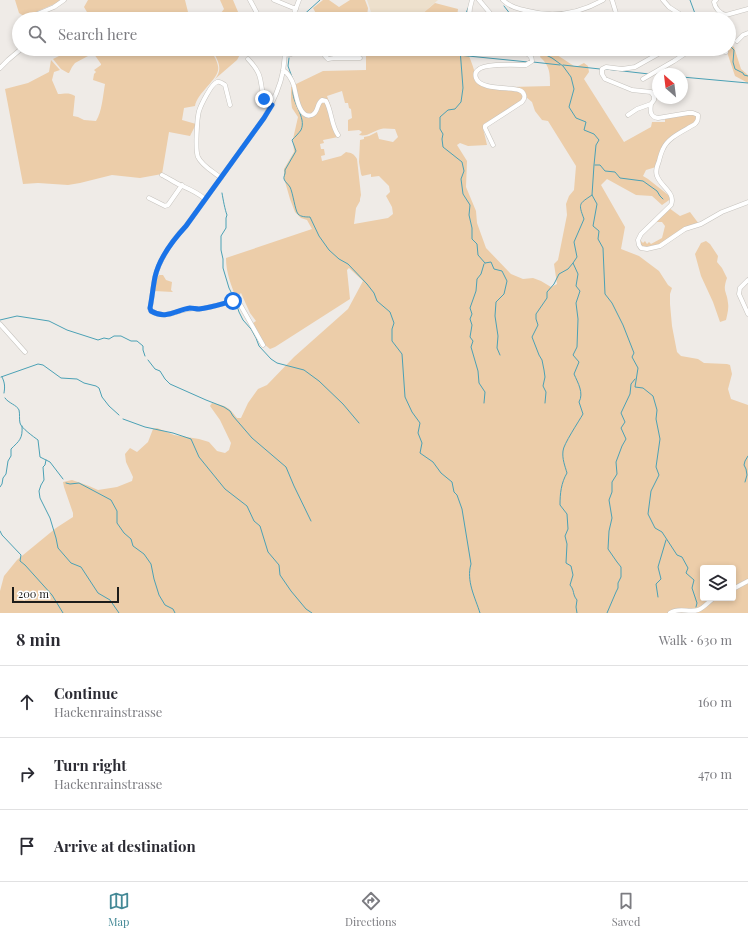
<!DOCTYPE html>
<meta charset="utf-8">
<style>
:root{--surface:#fff;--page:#f2f2f3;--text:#2b2b33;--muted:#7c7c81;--line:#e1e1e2;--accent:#448996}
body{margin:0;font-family:"Playfair Display",serif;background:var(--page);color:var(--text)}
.controls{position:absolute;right:12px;bottom:12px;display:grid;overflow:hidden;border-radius:4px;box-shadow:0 2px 6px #0003}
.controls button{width:36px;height:36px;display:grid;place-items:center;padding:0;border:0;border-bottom:1px solid var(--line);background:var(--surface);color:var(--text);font:20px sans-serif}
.compass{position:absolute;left:652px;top:68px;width:36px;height:36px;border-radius:50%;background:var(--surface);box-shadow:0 2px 6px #0003;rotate:332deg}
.scale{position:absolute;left:12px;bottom:10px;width:107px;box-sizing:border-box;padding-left:4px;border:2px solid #1d1c1a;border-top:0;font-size:11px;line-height:14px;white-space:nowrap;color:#1d1c1a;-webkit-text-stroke:3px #fff;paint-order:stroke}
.stop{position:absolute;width:12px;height:12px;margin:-9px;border:3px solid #1a73e8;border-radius:50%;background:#fff}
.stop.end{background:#1a73e8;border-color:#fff;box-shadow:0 1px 4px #0008}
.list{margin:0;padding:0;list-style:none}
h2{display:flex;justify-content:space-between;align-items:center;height:52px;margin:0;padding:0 16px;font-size:17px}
h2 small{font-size:13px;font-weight:400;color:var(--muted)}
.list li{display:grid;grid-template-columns:26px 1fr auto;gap:12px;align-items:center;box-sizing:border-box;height:72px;padding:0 16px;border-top:1px solid var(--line)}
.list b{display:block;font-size:15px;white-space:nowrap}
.list p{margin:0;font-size:13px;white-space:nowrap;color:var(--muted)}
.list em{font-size:13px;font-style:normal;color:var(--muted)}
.icon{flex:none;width:22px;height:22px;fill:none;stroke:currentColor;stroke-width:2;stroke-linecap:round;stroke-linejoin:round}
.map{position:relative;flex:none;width:748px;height:613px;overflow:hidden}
.search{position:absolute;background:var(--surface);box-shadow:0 2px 6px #0003;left:12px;right:12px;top:12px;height:44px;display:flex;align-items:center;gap:10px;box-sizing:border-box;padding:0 14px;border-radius:22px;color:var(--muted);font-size:15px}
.sheet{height:268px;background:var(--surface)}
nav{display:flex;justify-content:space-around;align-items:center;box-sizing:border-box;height:56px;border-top:1px solid var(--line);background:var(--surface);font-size:11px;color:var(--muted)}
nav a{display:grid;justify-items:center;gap:2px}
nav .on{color:var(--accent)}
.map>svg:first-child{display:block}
</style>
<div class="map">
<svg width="748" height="613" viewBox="0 0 748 613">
<rect width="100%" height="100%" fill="#efebe7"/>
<path fill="#ede0cc" d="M367,0H438L416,19L371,12Z"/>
<path fill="#eccda9" d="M15,0H60L57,3L38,11L27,18L19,13Z
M88,0H185L188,12L173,19H91L84,7Z
M220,0H233L241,19H198L197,13L211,14L221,13L224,9Z
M323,0H329L339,7L350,0H365L368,8L367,16L371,12L416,19L435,3L458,9L457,17L465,19H319L313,8Z
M729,45L734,47L741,69L748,75V83L735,76L726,49H729Z
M68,49H101L75,63L72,67L69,73H68L61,69L53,59L69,51Z
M105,49H210C213,54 217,60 218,66C221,78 197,92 195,106L184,108L182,120L196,124L190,136L169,132L162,174L140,178L112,175L80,183L68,185L38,183L23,184L5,89L28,83L49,72L51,60L60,70L54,72L52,80L58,94C65,94 68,92 75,96L73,116L78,117L84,120L96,121C102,112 103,95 105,84L93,80L94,74L96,72L94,70L101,65V64L94,54Z
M212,49H243L237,60L215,79C224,68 217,60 212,49Z
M360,49H466C469,56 472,63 474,70C475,73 473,76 474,79C480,92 512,86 522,93L524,97L522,101L484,124L483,128L487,145L468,146L460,143L457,145L467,161L466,187L476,211L477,223L486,248L511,274L523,279L533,278L541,281L551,287L557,284L554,264L558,260L567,215L566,204L569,196L574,190L576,166L548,121L542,120L535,111L532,102L526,97C525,89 517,89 511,87L550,86C550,73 550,66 540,57L543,49L554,53L574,66H578L584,63L588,66L589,72L584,79L624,142L651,127L652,122H665V118C674,116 688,110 696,116L697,120C690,130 669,135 662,147L656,167L646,170L643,176L648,179L672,198L662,205L652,196L636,195L607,179L601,185L625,227L621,249L639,256L659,271L668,285L672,288L670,294V304L672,326L677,352L681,356L698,359L704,363L727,364L730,365L732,374L728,389L731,399L748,405V580L733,587V568H703V598H712L700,608L696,609H675L668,613H0V591L4,576L17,560L56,528L73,517V513L64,487L63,482L72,480L89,486L98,490L117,487L132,481L133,477L126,462L125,454L130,448L137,452L148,442L153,429L157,428L174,435L199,439L209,442L217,451L225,453L229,450L231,443L220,420L210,406L212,403C226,406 228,406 237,418H241L248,403L258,389L267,385L294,357L348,309L363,281L349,268L347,270L350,299L275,347L270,349L264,344L253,323L256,321L250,313L241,293L236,298C231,284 226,273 226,258L312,229L307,220L301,218L295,212L290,199L284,178V169L294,152L293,139L298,117L292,108L291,100V87L293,86C295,93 300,125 314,115C319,112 318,105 322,101L324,102C332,111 331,126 338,137L323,140L324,143L320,144L321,149H324L325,155L321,156L322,161L341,156L346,152C352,153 354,154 357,159L361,195L360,199V201L356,208L354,224L388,218L393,214L392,207L386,196L390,192L389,186L379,176L371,177V174L362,176L361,174L359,162L360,140L364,139V137L369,136L377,132L379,139L393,142L398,137L395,129C390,129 385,128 381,129C373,131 368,137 359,135L362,132L359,130L348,131V120L352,118L351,109L349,108L348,103H345L342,91L327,96L331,107L330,108L326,101L321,99C316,104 318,110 313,113C301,123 296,91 294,85L323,71L366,70V54Z
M669,208L680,216L690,212L699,224C696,225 693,225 690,227C682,231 649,256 641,245C640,244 640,241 639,239L643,243L645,241L647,244L649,242L651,244L662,238L665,226L662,222H656Z
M706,241L710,244L718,256L717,262L722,268L727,278C722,292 727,291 728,303C729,309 727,315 726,320L720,322L713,302L701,276L695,254L701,243Z
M159,275H163L166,280L172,282L171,290L173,292L154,291L155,281Z
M748,582V613H672L674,612H693L715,598H733V589Z"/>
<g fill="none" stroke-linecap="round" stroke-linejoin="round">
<path stroke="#4ba1b5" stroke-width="1" d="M690,0L697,19
M504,6L514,19
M299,19L320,0
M464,19L468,8
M729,46L731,47L734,50L733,62L735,69L743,73L744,75L748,76
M398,49L528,62
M460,49L463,88L461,102L455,109L448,110L440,117V129L443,134L442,139L443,147L462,162L464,171L461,179L463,194L470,205L469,215L472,228V239L477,244L478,255L485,263
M544,49L543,52L544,54L552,58L563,66L571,77L574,89L569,107L576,118L586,122L584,130L594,134L599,140L596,145L594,165L592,195L597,204L593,226L599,231L598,239L603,248L605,294L612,303L623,325L634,353L632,357L638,368L635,387L643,388L653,396L657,410L656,419L660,439L656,467L659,475L651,491L648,514L655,528L662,532L677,555L682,557L688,568L686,573L694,580L692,588L697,603L696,607
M289,58L288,66L292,77
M533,62L560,65
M563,65L600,69
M605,69L649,74
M682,77L748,83
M293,89C291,103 307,117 301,130C299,133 295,137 292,140L296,151L285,170C286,174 283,177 284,179C285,182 288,184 290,187C293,193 295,210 298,214C301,217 306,217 310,217L319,236L329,250L339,259L348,264L367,284L374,293L377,301L390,312L394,323L392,329V341L402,354L405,397L412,412L420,423L418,433L422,443L420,453L433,462L441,473L452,482L454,492L457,495L462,509L471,564C466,581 475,597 480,613
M595,165H600L605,171L615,172L620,178L643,181L657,191L660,196L663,199
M222,193C223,199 225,210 227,215L226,218V228L221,236V250L223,259V268L229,288L234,298
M485,263L491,262L494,269L502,271L507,281L504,294L496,302L495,316L498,336L497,348L500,355
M236,303L239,312L243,320L251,329L256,338L259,346L271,359L277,363L304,370L319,381L343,404L359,423
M0,320L17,316L49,321L67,330L98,340L104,338L109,339L114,336H121L131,341H137L143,346V350L145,356
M148,360L155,369L160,371L165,379L170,384L206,400L224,407L230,411L233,416L252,438L286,467L294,486L311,521
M1,377L38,364L43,365L61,378L77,379L84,383L96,386L99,388L102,397L109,406L119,415
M2,377C5,383 5,387 4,393
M5,398C8,403 17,405 19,410C20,414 19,419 20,423C21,428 34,437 38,440L40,457L50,462L63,479
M484,403L485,392L479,383L478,371L471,347L473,341L470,337L472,325L470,319L472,314L470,308L476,291L477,279L481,274L484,264
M545,403L546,392L543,386L545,377L544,370L542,360L539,355L532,337L538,325L536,319V314L547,298V292L554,284L559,274L568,269L573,263
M123,419L145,427L173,433L191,439L199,457L225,489L247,506L254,521L260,526L268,552L279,565L280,575L291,591L306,609L312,613
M46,460L45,465L43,467L44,480L41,485L39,491L40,498L50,518L56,538L58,548L71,563L81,567L98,593L110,600L119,613
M745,482L747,475L746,469L744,465L745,461L748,456
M66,483L70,484L79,483L111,500L117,511V523L124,533L131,539L133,546L144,554L151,564L154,579L159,595L165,605L173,609L175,613
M0,487L2,484L3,478L6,474L8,461L11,456V449C19,441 23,439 22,426
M0,531L2,535L21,555L20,561L25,565L52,595L63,613
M658,597L656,584L661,579L658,567L666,540
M577,613L576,607L577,600C572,594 575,591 570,585L573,575L571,566L566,563L567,544L565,536L568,529L567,514L560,505C560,494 561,483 567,473C565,466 562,459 563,451C563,445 579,421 583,414L579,402C584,393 578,383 574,374L579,362L573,355L577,347L578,319L576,303L580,291L576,286L578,274L573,263L577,257L574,242L584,219C578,203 579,204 592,195
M607,613L616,592L618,588V583L621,577V567L617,562L608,549L609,531L612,518L609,500L612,492V482L617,474L616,462L622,446L626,439L621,428L625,422L621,413L630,394L631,384L635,379"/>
<defs>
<path id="street" d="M250,0L258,15
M274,0L296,9
M479,0L495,19
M503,0C510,7 519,9 528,11C554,18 580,13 603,0
M612,0L616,13L615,19
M663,0L669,7L683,16L686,19
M716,0L714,2C715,8 720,14 726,15L748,9
M31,19L35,15L54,7L64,0
M292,19L299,0
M469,19L470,8L472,0
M737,41L743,35L748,33
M325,49V56L328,59L334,58H360
M713,49L726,52
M285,55L291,54L300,49
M248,59C264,76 259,80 264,99L265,102L271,105
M0,68L8,60L21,49
M283,70C288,73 292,80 294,86C296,94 299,120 312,115C319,112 316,104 322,100L326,101C332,112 331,125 338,135
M643,79L674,61L692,49
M651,104C650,111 650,117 658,118L688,113H693L698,115C698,119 698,121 695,124C684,131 668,137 663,149C661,153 660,157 659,161C657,166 655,171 657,176C661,187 676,193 671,205L641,234L638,240L639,245L641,248L647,249L660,246L685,229L701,224L722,212L748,202
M628,115L637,109L651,104L654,100V96L651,92L632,90L605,79L602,74V69L606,67L622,69L635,67L667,49
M493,145L485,128V126L522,102C526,98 525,92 519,90C509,87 480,90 476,78C475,75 475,72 478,70C484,63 516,65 526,65L532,61C532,58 531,56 528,54L511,49
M162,175C168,178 174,182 180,185C189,189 197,192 205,199
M221,178C214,172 202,166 198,157C195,151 197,118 199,111C201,105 211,84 217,82C220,81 222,83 225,85L230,105
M149,198L165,206L168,205L182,185
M748,280L740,288L739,294L748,314
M0,324L25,352
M263,345L237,299L233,301C222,304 210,308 199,309C196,309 193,308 190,309C175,310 166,320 151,311L150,309C152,298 153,287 155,277C159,260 173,239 186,226L264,118C272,104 280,88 283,71C284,64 285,56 285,49
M733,589L748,581
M670,613C679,607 689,613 698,610C704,608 709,601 714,598"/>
</defs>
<use href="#street" stroke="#c6c3be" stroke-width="5"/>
<use href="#street" stroke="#fff" stroke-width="4"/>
</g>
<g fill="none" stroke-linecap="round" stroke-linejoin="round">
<path stroke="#1a73e8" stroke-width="5" d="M233,301C222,304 210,308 199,309C196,309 193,308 190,308C176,310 166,320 151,311L150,308C152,298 153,287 155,277C159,259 173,240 186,226L264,118L272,105L265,102L264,99"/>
</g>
</svg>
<div class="controls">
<button><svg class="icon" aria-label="layers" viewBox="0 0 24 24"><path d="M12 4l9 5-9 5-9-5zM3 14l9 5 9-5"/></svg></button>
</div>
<svg class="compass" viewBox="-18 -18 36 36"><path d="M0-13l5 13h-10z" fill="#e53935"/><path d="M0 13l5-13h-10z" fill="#7c7c81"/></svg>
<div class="scale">200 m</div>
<div class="stop" style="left:233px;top:301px"></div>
<div class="stop end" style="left:264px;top:99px"></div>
<div class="search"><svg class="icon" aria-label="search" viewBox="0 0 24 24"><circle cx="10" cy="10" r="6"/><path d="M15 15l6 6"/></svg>Search here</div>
</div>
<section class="sheet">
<h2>8 min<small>Walk · 630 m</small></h2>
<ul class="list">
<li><svg class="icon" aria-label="ahead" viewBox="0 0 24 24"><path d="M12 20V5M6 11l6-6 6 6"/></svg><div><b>Continue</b><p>Hackenrainstrasse</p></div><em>160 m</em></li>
<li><svg class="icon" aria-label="right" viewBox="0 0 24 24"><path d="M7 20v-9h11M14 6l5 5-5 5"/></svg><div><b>Turn right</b><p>Hackenrainstrasse</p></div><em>470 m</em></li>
<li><svg class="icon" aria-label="arrive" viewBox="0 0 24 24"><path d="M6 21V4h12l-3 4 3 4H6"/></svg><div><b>Arrive at destination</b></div></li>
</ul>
</section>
<nav>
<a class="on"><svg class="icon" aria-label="map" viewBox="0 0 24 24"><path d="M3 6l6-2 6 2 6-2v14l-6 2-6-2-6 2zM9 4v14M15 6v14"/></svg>Map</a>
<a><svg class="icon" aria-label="directions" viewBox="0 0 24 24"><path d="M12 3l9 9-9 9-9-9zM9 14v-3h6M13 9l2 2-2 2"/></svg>Directions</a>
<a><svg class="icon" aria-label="saved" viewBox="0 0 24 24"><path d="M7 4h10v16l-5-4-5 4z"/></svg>Saved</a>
</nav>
